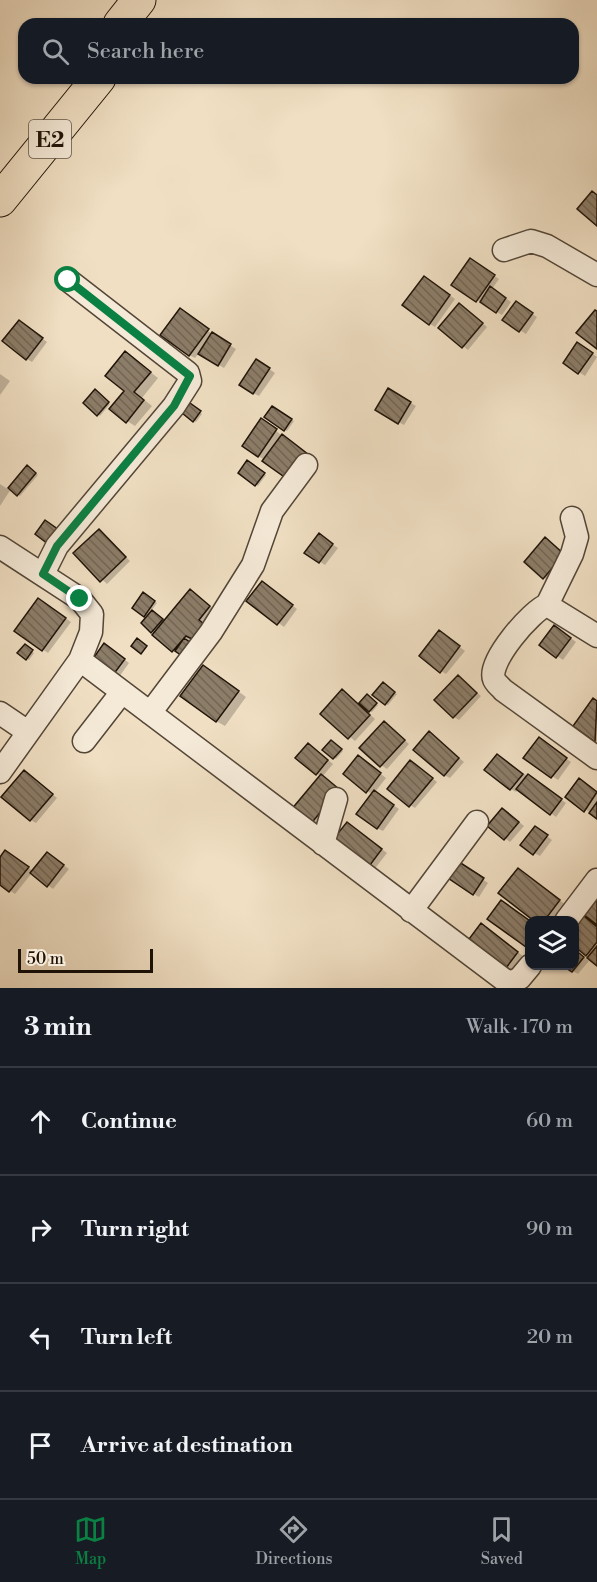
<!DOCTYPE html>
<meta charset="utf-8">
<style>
:root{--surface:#171b24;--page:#20242c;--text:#f1f3f6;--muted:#9ea1a6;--line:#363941;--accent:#0b8043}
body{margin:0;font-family:"Libre Bodoni",serif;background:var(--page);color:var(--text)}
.controls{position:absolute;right:18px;bottom:18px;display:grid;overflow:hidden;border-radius:12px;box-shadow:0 2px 4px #0004}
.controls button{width:54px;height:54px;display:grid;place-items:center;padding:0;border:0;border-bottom:2px solid var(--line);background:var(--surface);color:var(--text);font:30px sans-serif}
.scale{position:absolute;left:18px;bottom:15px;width:135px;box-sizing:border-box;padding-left:6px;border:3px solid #1f1308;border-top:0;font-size:16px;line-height:21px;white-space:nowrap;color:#1f1308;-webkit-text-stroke:4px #f5ead8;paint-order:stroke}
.stop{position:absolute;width:18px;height:18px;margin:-14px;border:4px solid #0b8043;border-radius:50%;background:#fff}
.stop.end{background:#0b8043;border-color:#fff;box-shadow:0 2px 6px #0008}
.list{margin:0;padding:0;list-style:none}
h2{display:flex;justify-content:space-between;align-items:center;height:78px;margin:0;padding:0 24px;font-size:26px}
h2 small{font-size:20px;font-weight:400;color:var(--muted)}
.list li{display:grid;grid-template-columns:39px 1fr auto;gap:18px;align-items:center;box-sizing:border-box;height:108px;padding:0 24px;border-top:2px solid var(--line)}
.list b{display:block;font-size:22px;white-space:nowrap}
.list em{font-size:20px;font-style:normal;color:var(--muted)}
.icon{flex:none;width:33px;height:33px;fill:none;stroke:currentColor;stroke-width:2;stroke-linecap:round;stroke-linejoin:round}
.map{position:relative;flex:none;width:597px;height:988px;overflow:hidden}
.search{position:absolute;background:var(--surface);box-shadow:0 2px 4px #0004;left:18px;right:18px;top:18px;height:66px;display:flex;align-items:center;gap:15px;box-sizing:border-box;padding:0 21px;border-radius:18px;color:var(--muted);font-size:22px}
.sheet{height:510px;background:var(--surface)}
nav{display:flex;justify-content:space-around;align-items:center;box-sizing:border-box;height:84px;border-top:2px solid var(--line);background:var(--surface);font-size:16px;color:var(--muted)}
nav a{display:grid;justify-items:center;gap:3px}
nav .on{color:var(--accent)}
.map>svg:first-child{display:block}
</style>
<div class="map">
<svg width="597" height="988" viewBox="0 0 597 988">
<defs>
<pattern id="building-back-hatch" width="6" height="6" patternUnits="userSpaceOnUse" patternTransform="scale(1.5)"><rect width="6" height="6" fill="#8c7d69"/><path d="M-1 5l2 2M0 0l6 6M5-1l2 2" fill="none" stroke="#726554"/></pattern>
</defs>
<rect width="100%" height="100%" fill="#f0dfc3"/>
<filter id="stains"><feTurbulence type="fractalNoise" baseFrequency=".00333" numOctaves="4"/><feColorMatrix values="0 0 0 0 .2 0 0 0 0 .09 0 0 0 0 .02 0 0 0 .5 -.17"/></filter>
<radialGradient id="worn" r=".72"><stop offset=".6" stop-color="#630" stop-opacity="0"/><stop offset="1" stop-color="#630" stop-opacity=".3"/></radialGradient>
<path fill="#0003" d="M475,263L499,279L492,289L511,302L502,315L477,300Z
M430,281L455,299L435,327L430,324Z
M516,303L537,317L526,334L504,320Z
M465,308L487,327L468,350L440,328Z
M186,313L213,335L236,349L224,368L199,353L195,358L189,355Z
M24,325L47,342L32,362L27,359Z
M583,347L597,357L585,376L565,363Z
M126,353L158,378L142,398L152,406L135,426L127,421Z
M262,364L275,373L259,396L253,393Z
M0,374L10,381L0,395Z
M389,390L416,406L404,425L377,410Z
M97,392L110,404L100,416L98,414Z
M193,406L202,414L196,422L194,421Z
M273,408L294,421L287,431L267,417Z
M267,423L287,440L265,460L258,456Z
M247,462L266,475L258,486L240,473Z
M27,467L38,475L20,496L11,489L0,506V484L9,490Z
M99,531L130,561L107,584L75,553Z
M324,539L338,548L325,565L307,553Z
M545,539L569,558L549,581L543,577Z
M267,586L297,609L284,627L248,600Z
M191,591L218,612L182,656L154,635L148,617L134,608L144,594L157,603L151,611L165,622Z
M44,603L71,622L48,653L16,631Z
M560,630L576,642L563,660L541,645Z
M444,635L465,651L446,674L441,671Z
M25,646L34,653L29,660L27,659Z
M110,648L129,663L119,677L113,674Z
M212,672L246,697L225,726L216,721Z
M458,677L481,696L459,720L454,717Z
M386,685L397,694L388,705L385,704Z
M367,696L378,705L372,712L363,708L375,719L355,741L322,714L359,705Z
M594,700L597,702V742L575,726Z
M389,726L409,744L387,769L381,765Z
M434,736L464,762L450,778L444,775Z
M334,743L343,751L336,759L325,750Z
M544,743L571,762L558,780L525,757Z
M314,748L333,764L322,777L343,793L316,827L310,824L321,776L317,774Z
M503,759L566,803L556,817L518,789L516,792L511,789Z
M363,760L386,778L375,792L399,809L383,831L377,828L372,794L367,791Z
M411,761L437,782L415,808L410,805Z
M30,775L57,798L36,823L31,820Z
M585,783L597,792V817L567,797Z
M508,813L524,826L510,842L489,826Z
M352,827L387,853L373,871Z
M540,831L552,840L540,856L534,853Z
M48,854L69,869L53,889L32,873L15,894L0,884V860L11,855L33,871Z
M462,865L488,883L479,897L474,894Z
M527,875L567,906L556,921H536Z
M487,928L523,956L510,974L504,970Z
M597,928V964L587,954Z
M574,950L589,961L578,974L565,966H574Z"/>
<path fill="url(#building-back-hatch)" stroke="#1f1308" stroke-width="1.5" d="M592,191L597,195V226L577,209Z
M470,258L495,275L476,302L451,285Z
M424,276L450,295L429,325L402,305Z
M490,286L506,298L496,313L480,302Z
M516,301L533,313L519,332L502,320Z
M459,303L483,323L462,348L438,328Z
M180,308L209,329L189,356L160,335Z
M595,310L597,311V349L576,333Z
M19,320L43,338L26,360L2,341Z
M212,332L231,344L218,366L198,354Z
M577,342L593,353L578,374L563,363Z
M125,351L151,372L134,392L144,400L126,423L109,409L124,391L105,376Z
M256,359L270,368L253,394L239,385Z
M388,388L411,402L398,424L375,410Z
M95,389L109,402L97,416L83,403Z
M190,403L201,411L193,422L182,413Z
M272,406L292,419L284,431L264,417Z
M261,418L277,429L258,457L242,446Z
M282,434L309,455L290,481L262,461Z
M247,460L265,473L255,486L238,473Z
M27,465L36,473L17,496L8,488Z
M45,520L59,530L48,544L35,534Z
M99,529L126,557L100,582L73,553Z
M319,533L333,544L319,563L304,553Z
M545,537L564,554L543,579L524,562Z
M262,581L293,605L277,625L246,601Z
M190,589L210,606L199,620L209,628L198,642L186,636L172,652L152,635Z
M143,592L155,601L144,617L132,608Z
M38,598L66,618L42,651L14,631Z
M152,610L163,619L151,633L141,623Z
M554,625L571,638L556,658L539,645Z
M439,630L460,646L440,673L419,656Z
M137,638L147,646L141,654L131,646Z
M184,638L197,647L188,660L175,651Z
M104,643L125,659L113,675L92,660Z
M25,644L33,650L26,660L17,653Z
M203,665L239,691L216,722L180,696Z
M458,675L477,693L453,718L434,700Z
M383,682L395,692L385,705L372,695Z
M342,689L370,715L348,739L320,714Z
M367,694L377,703L369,712L359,703Z
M593,698L597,701L595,742L573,726Z
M384,721L405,740L380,767L359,748Z
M429,731L459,758L444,776L413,750Z
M539,737L567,758L551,778L523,758Z
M331,740L342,749L333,759L322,750Z
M308,743L328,760L316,775L295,758Z
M497,754L523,774L510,790L484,770Z
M358,755L381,773L366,793L343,774Z
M410,760L433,778L409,807L387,789Z
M24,770L53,794L30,821L1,797Z
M321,774L339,789L310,825L291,810Z
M528,774L562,799L550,815L516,789Z
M579,778L597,792L584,812L565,797Z
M374,790L394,805L377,829L356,814Z
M597,802V819L589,813Z
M502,808L519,822L504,840L487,826Z
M347,822L382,849L367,869L331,842Z
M535,826L548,835L533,855L520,845Z
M5,850L29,867L9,892L0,885V857Z
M47,852L64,865L47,887L30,873Z
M456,860L484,878L473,895L445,876Z
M518,868L560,900L544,921H534L498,893Z
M597,895V925L582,913Z
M501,900L530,921V942L526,947L487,919Z
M578,911L597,927V942L586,956L574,946V921Z
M481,923L518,952L503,972L466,943Z
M597,946V966L587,958Z
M574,949L584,957L572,972L563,966H574Z"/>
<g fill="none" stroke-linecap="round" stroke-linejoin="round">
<defs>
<path id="minor" d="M504,250L531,241L547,246L597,275
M0,547L80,599L92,614L91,632L80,660L503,979L511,983L520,978L530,966
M43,574L57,546L174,406L190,381L188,373L68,280
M547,605L572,554L577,537L572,518
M597,636L547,605C532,610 487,662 494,679C495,683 501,687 503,690L597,758
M0,713L28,732
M150,713L211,632L253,565L272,511L306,465
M84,741L122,692
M0,772L80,660
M323,844L336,799
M411,911L477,822
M566,921L597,880"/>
<path id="highway" d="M120,24L139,0
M0,200L99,78"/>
</defs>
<use href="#minor" stroke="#534637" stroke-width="25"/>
<use href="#highway" stroke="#1f1308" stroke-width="35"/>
<use href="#minor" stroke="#f5ead8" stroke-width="22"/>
<use href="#highway" stroke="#f0dfc3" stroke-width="33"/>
</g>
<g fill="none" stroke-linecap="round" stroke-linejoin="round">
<path stroke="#0b8043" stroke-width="8" d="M68,280L190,376L174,406L57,546L43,574L80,599"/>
</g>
<g text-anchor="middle" stroke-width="5" stroke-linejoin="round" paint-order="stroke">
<rect fill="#f5ead8" stroke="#5f5446" stroke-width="1.5" x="29" y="120" width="42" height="38" rx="4.5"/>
<g font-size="22" font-weight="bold" fill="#1f1308">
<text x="50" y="147">E2</text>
</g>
</g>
<rect width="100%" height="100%" filter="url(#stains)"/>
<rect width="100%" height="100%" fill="url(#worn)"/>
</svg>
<div class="controls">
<button><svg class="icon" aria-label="layers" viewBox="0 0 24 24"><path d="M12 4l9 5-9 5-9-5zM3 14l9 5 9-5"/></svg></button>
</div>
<div class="scale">50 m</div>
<div class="stop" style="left:68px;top:280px"></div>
<div class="stop end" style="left:80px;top:599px"></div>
<div class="search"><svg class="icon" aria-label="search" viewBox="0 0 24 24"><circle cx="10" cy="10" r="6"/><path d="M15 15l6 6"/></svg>Search here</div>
</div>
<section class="sheet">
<h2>3 min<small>Walk · 170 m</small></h2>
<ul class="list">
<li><svg class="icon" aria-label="ahead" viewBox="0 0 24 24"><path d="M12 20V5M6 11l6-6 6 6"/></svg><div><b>Continue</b></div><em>60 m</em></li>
<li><svg class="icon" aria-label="right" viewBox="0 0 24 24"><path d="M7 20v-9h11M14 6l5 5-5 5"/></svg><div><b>Turn right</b></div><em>90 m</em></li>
<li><svg class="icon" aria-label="left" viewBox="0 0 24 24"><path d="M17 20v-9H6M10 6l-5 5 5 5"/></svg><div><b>Turn left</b></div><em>20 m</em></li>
<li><svg class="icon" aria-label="arrive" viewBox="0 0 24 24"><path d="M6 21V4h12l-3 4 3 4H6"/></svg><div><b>Arrive at destination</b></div></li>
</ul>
</section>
<nav>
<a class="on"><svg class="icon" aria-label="map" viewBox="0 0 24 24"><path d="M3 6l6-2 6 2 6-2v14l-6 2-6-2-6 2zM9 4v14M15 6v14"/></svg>Map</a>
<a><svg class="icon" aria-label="directions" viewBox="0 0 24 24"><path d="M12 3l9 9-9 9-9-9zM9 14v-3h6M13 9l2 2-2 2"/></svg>Directions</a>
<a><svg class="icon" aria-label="saved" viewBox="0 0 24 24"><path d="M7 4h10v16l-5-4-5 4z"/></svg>Saved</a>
</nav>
